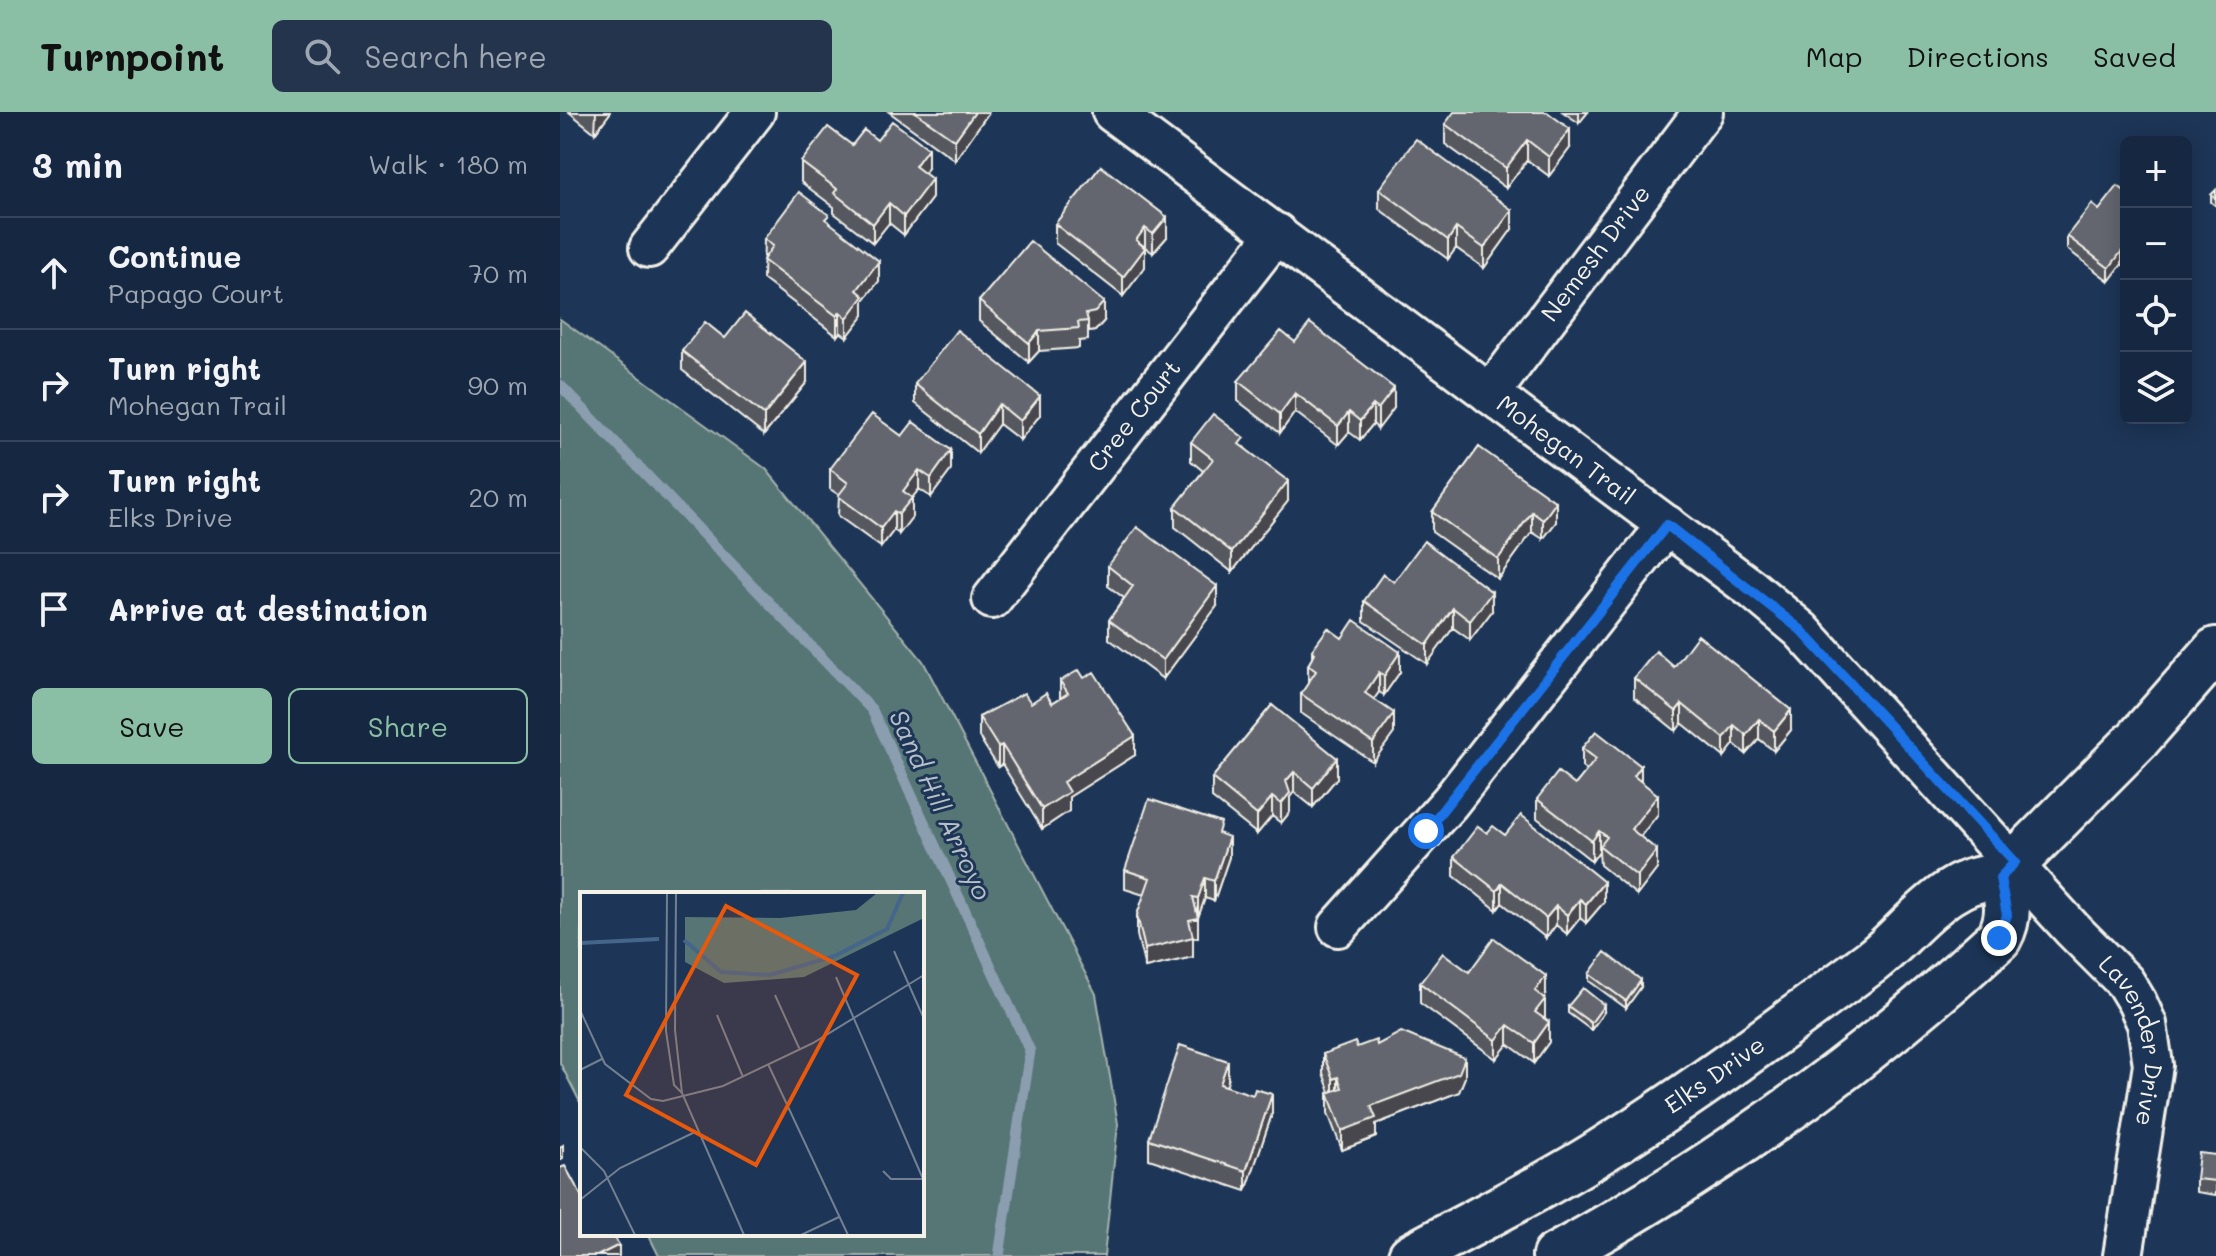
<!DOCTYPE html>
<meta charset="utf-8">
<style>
:root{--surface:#162841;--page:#23344c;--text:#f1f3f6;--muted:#9ea6b1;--line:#35445a;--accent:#8abfa5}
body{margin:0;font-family:Mali,sans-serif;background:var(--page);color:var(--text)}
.controls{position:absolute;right:24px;top:24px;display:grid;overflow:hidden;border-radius:12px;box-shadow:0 4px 20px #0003}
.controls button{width:72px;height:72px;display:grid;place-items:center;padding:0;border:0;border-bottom:2px solid var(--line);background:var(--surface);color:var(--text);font:40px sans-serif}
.stop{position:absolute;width:24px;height:24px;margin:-18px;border:6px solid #1a73e8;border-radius:50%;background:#fff}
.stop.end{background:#1a73e8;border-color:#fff;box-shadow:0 2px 8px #0008}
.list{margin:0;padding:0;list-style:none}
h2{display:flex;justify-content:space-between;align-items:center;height:104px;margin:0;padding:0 32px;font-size:34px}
h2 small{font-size:26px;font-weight:400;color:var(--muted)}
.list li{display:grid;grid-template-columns:52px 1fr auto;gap:24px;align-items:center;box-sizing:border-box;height:112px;padding:0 32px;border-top:2px solid var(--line)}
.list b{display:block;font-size:30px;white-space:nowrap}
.list p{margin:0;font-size:26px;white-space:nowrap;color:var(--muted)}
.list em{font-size:26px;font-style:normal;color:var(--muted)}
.actions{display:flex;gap:16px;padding:24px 32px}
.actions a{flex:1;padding:18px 0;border:2px solid var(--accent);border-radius:12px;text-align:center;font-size:28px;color:var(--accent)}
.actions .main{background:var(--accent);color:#111}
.icon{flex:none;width:44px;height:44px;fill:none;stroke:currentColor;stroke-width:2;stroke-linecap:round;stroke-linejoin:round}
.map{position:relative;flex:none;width:1656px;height:1144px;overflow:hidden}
header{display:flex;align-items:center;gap:48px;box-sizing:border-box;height:112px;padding:0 40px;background:var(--accent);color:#111}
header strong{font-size:38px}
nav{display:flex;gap:44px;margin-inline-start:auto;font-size:28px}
.search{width:560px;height:72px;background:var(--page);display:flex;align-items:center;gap:20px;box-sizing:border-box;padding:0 28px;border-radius:12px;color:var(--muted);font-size:30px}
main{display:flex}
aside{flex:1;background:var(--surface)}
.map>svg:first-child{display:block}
</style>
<header>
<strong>Turnpoint</strong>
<div class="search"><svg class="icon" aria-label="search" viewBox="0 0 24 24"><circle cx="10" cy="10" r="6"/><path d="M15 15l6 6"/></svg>Search here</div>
<nav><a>Map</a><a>Directions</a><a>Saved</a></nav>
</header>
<main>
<aside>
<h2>3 min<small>Walk · 180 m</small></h2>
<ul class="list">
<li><svg class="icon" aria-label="ahead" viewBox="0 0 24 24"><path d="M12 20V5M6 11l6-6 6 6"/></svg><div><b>Continue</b><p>Papago Court</p></div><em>70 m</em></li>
<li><svg class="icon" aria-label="right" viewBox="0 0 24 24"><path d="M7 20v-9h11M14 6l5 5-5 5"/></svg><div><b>Turn right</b><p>Mohegan Trail</p></div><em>90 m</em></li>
<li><svg class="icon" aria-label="right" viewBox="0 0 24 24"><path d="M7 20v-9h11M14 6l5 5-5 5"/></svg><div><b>Turn right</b><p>Elks Drive</p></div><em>20 m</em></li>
<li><svg class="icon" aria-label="arrive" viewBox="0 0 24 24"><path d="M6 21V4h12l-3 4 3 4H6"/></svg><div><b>Arrive at destination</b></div></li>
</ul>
<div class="actions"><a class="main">Save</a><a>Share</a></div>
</aside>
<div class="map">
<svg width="1656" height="1144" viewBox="0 0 1656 1144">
<rect width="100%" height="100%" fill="#1d3557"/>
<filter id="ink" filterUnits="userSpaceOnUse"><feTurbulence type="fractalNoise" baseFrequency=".0125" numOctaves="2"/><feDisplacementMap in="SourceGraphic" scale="16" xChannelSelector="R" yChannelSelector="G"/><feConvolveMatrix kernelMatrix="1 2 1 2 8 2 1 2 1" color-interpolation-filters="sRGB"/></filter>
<g filter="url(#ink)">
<path fill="#567574" stroke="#a5b3ae" stroke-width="2" d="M0,207L206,357L363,549L536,882L558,1012L544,1144H99L88,1122H362V782H22V994L0,951Z"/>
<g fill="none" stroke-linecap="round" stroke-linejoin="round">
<path stroke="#8b9eb0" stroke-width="11" d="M0,273L312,598L470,939L439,1144"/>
<defs>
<g id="street">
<path id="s1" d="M552,0L1192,477L1241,518L1512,817L1565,870L1577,890L1587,912L1593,953L1563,1144"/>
<path d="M89,136L195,0"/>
<path id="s2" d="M930,282L1143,0"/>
<path id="s3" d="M432,487L717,121"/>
<path d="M778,815L890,690L1107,413"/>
</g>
<g id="secondary">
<path id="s4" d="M851,1144C913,1110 978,1079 1038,1041C1133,982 1222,916 1312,849C1350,820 1388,761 1440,766L1578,627L1656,538"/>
<path d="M995,1144C1155,1057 1304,950 1439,826C1450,806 1449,787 1440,766"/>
</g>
</defs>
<use href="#street" stroke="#f4f1e8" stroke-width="44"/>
<use href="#secondary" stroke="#f4f1e8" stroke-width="50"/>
<use href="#street" stroke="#1d3557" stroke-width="38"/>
<use href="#secondary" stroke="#1d3557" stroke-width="44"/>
</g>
<path fill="#56585f" stroke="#f4f1e8" stroke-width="2" d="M9,0H50V1L35,21Z
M329,0H429L395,48Z
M1003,0H1028L1019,11Z
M885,12L1010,36L989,64L967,48L946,76L885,32Z
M317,28L368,56L364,61L372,86L344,123L329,111L313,131L274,101V95L241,70V50L292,33Z
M541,54L607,125L593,141L585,135V155L563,184L495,131V112Z
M819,77L952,117L924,156L896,136L888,147L819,97Z
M1656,78V94L1651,90V83Z
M1566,80V155L1562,152L1549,169L1507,137V124L1539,98Z
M269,110L319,169L304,188V203L287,225L280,220L277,224L203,167L204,127Z
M419,189L544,209L535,219L528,220V228L519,229V236L479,239L469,250L419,209Z
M165,226L247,270L204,323L122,258V239Z
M735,230L834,296L818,317L813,312L800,328L789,320L778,333L735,300L720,321L678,289V269Z
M355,272L480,303L460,328L439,312L418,341L355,291Z
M631,330L684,335L728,389L672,460L615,415V395L643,359L631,349Z
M919,335L996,410L983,427L972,420L938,467L872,420V400Z
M270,357L391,358L371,385L359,377L352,386V405L339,422L334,418L321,435L278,404L279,383L270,377Z
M548,454L657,494L603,567L549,527V508L564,486L548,474Z
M834,470L932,499L910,528L893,516L867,552L804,509V489Z
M782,526L840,560L824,583L819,580L814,587L834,621L813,650L741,601V582L748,572V553L752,546V538Z
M1114,555L1231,618L1214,639L1199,627L1186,642L1174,632L1164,645L1122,611L1116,619L1074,585V566Z
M500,569L575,643L509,685V699L482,717L442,652L438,655L419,625V605L471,591H492L500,586Z
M712,593L777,666L753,695L734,680L730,685V700L721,711L712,704L697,722L652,686V666Z
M1022,636L1081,669L1098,702L1080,725L1097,757L1077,783L1040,753L1039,739L1032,749L977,706V687L1015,673L1027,659L1022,655Z
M927,721L945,723L1044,790L1026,811L1020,806L1007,822L996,813L986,826L942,791L937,798L894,764V745Z
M661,722L669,745L654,789L645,786L638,805V825L633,826V845L585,856L577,823V803L584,783L565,777V758Z
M909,860L986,883L984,886V907L989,930L974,951L948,932L936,947L860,891V871Z
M1029,862L1081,875L1066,896L1029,869Z
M1008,894L1044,900L1031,918L1008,901Z
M817,933L905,965L899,980L816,1012V1025L782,1038L768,1001V981L770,980L763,961V942Z
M668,969L666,974L712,1002L686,1079L589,1047V1027Z
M1656,1043V1083L1636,1080V1067Z"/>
<path fill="#46474d" stroke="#f4f1e8" stroke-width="2" d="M36,0H50V1L35,21Z
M415,0H429L395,48V28Z
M1019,0H1028L1019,11Z
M1010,17V36L989,64V45Z
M967,28V48L946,76V56Z
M368,36V56L355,73V54Z
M372,67V86L344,123V104Z
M329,91V111L313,131V112Z
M952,98V117L924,156V136Z
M607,105V125L593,141V122Z
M585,116V135L576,128Z
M896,116V136L888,147V128Z
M585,136V155L563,184V165Z
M1562,139V152L1549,169V156Z
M319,149V169L304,188V203L287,225V206L297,178Z
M544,190V209L535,219L528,220V209L526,202Z
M280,200V220L277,224V204Z
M479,219V239L469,250V231Z
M247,250V270L204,323V303Z
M834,276V296L818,317V297Z
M735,281V300L720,321V302Z
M480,284V303L460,328V309Z
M439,292V312L418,341V322Z
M813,293V312L800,328V309Z
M789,300V320L778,333V314Z
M391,338V358L371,385V366Z
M359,358V377L352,386V405L339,422V402L343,379Z
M728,369V389L672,460V440Z
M996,390V410L983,427V408Z
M334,399V418L321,435V416Z
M972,400V420L938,467V447Z
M657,474V494L603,567V548Z
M932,480V499L910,528V509Z
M893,496V516L867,552V533Z
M840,540V560L824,583V564Z
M819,560V580L805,600V581Z
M1122,592V611L1116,619V599Z
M1231,598V618L1214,639V619Z
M834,601V621L813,650V631Z
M1199,607V627L1186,642V623Z
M1174,613V632L1164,645V626Z
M575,624V643L509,685V699L482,717V697L503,670Z
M442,633V652L438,655V635Z
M777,646V666L753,695V676Z
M1081,654V674L1074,664Z
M734,660V680L730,685V700L721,711V692L726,669Z
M1098,683V702L1071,736V717Z
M712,685V704L697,722V703Z
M1039,719V739L1032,749V729Z
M669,725V745L654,789V769Z
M1097,738V757L1077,783V764Z
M645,766V786L638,806V825L633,826V845L585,856V837L629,808L638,806V786Z
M1044,770V790L1026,811V792Z
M942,771V791L937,798V779Z
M1020,787V806L1007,822V803Z
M996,794V813L986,826V806Z
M986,864V883L975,898V879Z
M1081,868V875L1066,896V889Z
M985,887V906L975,920V900Z
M1044,893V900L1031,918V911Z
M989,910V930L974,951V931Z
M948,913V932L936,947V928Z
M905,946V965L899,980L816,1012V1025L782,1038V1019L811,994Z
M668,949V969L660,992V972Z
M778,965V984L773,986V967Z
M712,982V1002L686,1079V1059Z
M3,1033V1046L0,1048V1035Z
M59,1133V1144H37Z"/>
<path fill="#64666e" stroke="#f4f1e8" stroke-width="2" d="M355,0H415L395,28Z
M894,0H987L1010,17L989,45L967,28L946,56L885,12Z
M332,9L368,36L355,54L372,67L344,104L329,91L313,112L274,81L277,77L241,50L268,15L292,33L304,18L317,28Z
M856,27L952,98L924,136L896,116L888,128L819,77Z
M541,54L607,105L593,122L585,116L576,128L585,136L563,165L495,112Z
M1558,74L1566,80V142L1562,139L1549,156L1507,124L1532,92L1539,98Z
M1656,78V87L1651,83Z
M239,80L269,103L265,107L319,149L297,178L304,184L287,206L280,200L277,204L203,148L213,134L204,127Z
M470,129L544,190L535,200L526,202L528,209L518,210L519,216L479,219L469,231L419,189Z
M185,201L247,250L204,303L122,239L145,210L165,226Z
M750,211L834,276L818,297L813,293L800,309L789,300L778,314L735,281L720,302L678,269L721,219L735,230Z
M397,218L480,284L460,309L439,292L418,322L355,272Z
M312,302L342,324L353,310L391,338L371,366L359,358L343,379L352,386L339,402L334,399L321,416L278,384L288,371L270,357Z
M653,302L684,326L679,332L728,369L672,440L615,395L653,347L631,330Z
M919,335L996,390L983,408L972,400L938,447L872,400Z
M577,415L657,474L603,548L549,508L573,474L548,454Z
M864,429L932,480L910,509L893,496L867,533L804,489L823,462L834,470Z
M794,508L840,540L824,564L819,560L805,581L834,601L813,631L741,582L756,559L748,553L755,541L752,538L768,516L782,526Z
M1138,523L1231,598L1214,619L1199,607L1186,623L1174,613L1164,626L1122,592L1116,599L1074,566L1096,539L1114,555Z
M519,558L524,566L534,560L575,624L503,670L509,680L482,697L442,633L438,635L419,605L464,581L471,591L486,581L492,591L508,581L500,569Z
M712,593L777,646L753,676L734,660L726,669L730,681L721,692L712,685L697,703L652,666Z
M1036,619L1081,654L1074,664L1098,683L1071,717L1097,738L1077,764L1040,734L1047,725L1039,719L1032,729L977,687L998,660L1015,673L1036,647L1022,636Z
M589,687L661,711L658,721L669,725L654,769L645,766L638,786L633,785L638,806L629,808L633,825L585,837L577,803L590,766L565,758Z
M961,703L1044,770L1026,792L1020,787L1007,803L996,794L986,806L942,771L937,779L894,745L918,714L927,721L933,714L945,723Z
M934,826L986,864L975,879L985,887L975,900L989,910L974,931L948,913L936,928L860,871L883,841L909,860Z
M1045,840L1081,868L1066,889L1029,862Z
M1023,876L1044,893L1031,911L1008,894Z
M841,920L905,946L899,961L811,994L816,1006L782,1019L768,981L782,976L778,965L773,967L763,942L795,930L797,935L816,928L817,933Z
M620,933L668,949L660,972L693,983L695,977L712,982L686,1059L589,1027Z
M1639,1041L1656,1043V1069L1636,1067Z
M5,1054L22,1085V1122H53L59,1133L37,1144H0V1056Z"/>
</g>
<g fill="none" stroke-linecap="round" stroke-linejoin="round" filter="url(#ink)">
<path stroke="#1a73e8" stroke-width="10" d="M866,719L1107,413L1241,518L1455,750L1440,766L1447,803L1439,826"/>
</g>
<g text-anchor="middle" stroke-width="6" stroke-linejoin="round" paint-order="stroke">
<g font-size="24" fill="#f4f1e8" stroke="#1d3557">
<text dy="8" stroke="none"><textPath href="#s2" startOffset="176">Nemesh Drive</textPath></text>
<text dy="8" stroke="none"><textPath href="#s3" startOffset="232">Cree Court</textPath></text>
<text dy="8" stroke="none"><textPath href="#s1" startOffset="566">Mohegan Trail</textPath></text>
<text dy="8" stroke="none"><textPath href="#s1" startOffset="1400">Lavender Drive</textPath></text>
<text dy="8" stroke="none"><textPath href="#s4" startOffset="354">Elks Drive</textPath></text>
</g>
<g font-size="26" font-style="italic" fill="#b7c0c7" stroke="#1d3557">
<text transform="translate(380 693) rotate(65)" y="9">Sand Hill Arroyo</text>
</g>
</g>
<g transform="translate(20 780)">
<rect width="344" height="344" fill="#1d3557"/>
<path d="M297,1H344V26L224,85L144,91L105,70V25L200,26L276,18Z" fill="#567574"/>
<path fill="none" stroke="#45668b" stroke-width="4" d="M104,48L141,80L190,83L255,64L307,37L323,1M0,51L79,47"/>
<path fill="none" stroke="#738091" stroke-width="2" d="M87,1L86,139L94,193L102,201M96,1L95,138L102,201L164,343M314,59L344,127M256,85L343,287M195,103L220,158M0,118L25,172L71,207L83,209L143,194L233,151L344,83M137,123L163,185M188,172L268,343M0,178L22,167M0,255L24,279L55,343M303,279L311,287H344M0,308L40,276L115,240M221,343L259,325"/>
<path fill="#e8590c" fill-opacity="0.15" stroke="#e8590c" stroke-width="4" d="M146,14L277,83L176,273L46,203Z"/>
<rect width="344" height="344" fill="none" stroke="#f4f1e8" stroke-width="4"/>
</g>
</svg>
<div class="controls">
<button>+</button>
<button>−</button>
<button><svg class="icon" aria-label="locate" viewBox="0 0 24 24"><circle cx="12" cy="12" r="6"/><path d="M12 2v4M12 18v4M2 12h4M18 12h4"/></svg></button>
<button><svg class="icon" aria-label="layers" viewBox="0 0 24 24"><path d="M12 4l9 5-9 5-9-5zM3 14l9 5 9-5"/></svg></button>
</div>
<div class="stop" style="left:866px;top:719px"></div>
<div class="stop end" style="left:1439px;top:826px"></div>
</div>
</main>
